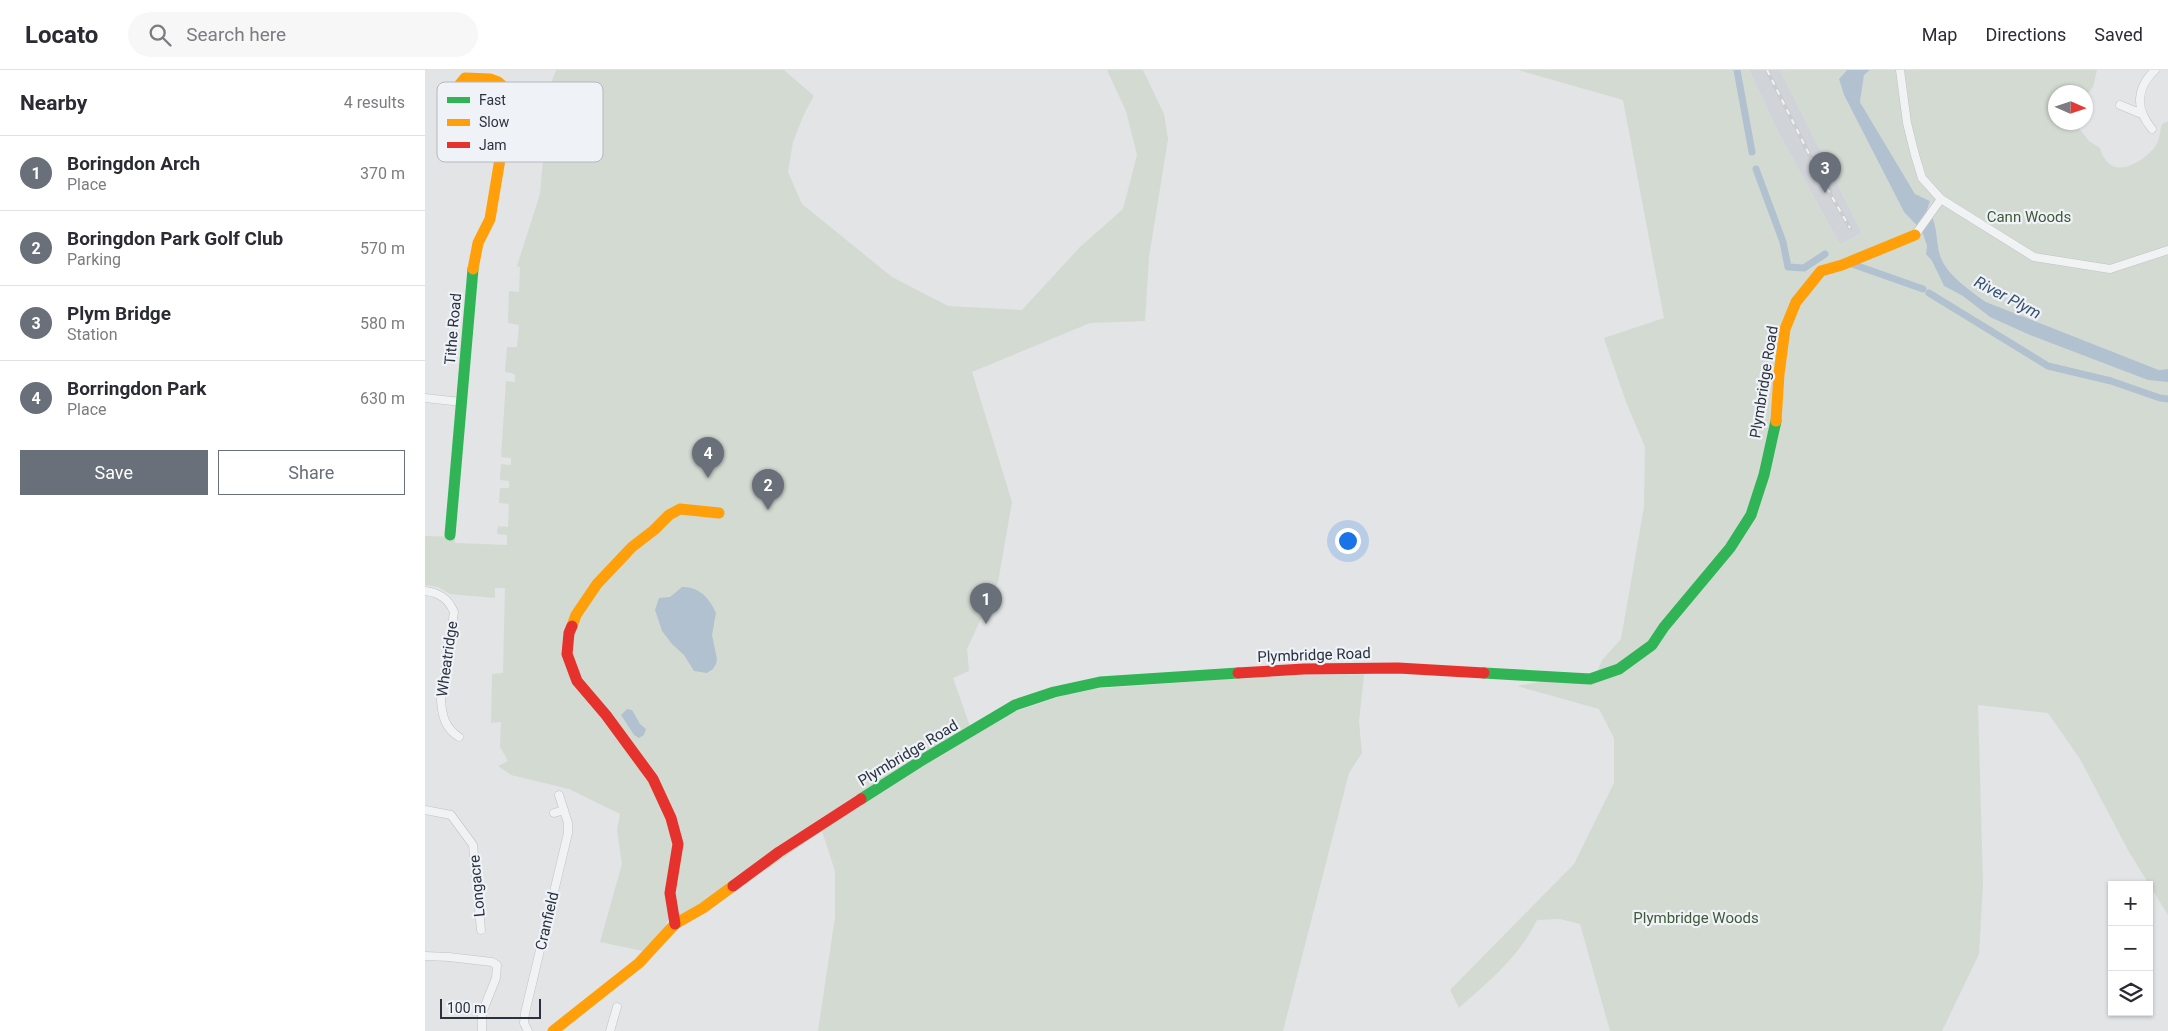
<!DOCTYPE html>
<meta charset="utf-8">
<style>
:root{--surface:#fff;--page:#f7f7f7;--text:#2b2b33;--muted:#7c7c81;--line:#e1e1e2;--accent:#6a7079}
body{margin:0;font-family:Roboto,sans-serif;background:var(--page);color:var(--text)}
.controls{position:absolute;right:15px;bottom:15px;display:grid;overflow:hidden;border-radius:0px;box-shadow:0 1px 4px #0004}
.controls button{width:45px;height:45px;display:grid;place-items:center;padding:0;border:0;border-bottom:1px solid var(--line);background:var(--surface);color:var(--text);font:25px sans-serif}
.compass{position:absolute;left:1623px;top:15px;width:45px;height:45px;border-radius:50%;background:var(--surface);box-shadow:0 1px 4px #0004;rotate:93deg}
.scale{position:absolute;left:15px;bottom:12px;width:101px;box-sizing:border-box;padding-left:5px;border:2px solid #2a323f;border-top:0;font-size:14px;line-height:18px;white-space:nowrap;color:#2a323f;-webkit-text-stroke:4px #eff2f6;paint-order:stroke}
.you{position:absolute;left:922px;top:470px;width:18px;height:18px;margin:-12px;border:4px solid #fff;border-radius:50%;background:#1a73e8;box-shadow:0 0 0 8px #1a73e833}
.badge{display:grid;place-items:center;width:32px;height:32px;border-radius:50%;background:var(--accent);color:#fff;font-size:16px;font-weight:700}
.pin{position:absolute;translate:-50% -41px;filter:drop-shadow(0 1px 2px #0008)}
.pin::after{content:'';position:absolute;top:26px;width:18px;height:15px;background:inherit;clip-path:polygon(0 0,100% 0,50% 100%)}
.list{margin:0;padding:0;list-style:none}
h2{display:flex;justify-content:space-between;align-items:center;height:65px;margin:0;padding:0 20px;font-size:21px}
h2 small{font-size:16px;font-weight:400;color:var(--muted)}
.list li{display:grid;grid-template-columns:32px 1fr auto;gap:15px;align-items:center;box-sizing:border-box;height:75px;padding:0 20px;border-top:1px solid var(--line)}
.list b{display:block;font-size:19px;white-space:nowrap}
.list p{margin:0;font-size:16px;white-space:nowrap;color:var(--muted)}
.list em{font-size:16px;font-style:normal;color:var(--muted)}
.actions{display:flex;gap:10px;padding:15px 20px}
.actions a{flex:1;padding:11px 0;border:1px solid var(--accent);border-radius:0px;text-align:center;font-size:18px;color:var(--accent)}
.actions .main{background:var(--accent);color:#fff}
.icon{flex:none;width:28px;height:28px;fill:none;stroke:currentColor;stroke-width:2;stroke-linecap:round;stroke-linejoin:round}
.map{position:relative;flex:none;width:1743px;height:961px;overflow:hidden}
header{display:flex;align-items:center;gap:30px;box-sizing:border-box;height:70px;padding:0 25px;background:var(--surface);border-bottom:1px solid var(--line)}
header strong{font-size:24px}
nav{display:flex;gap:28px;margin-inline-start:auto;font-size:18px}
.search{width:350px;height:45px;background:var(--page);display:flex;align-items:center;gap:12px;box-sizing:border-box;padding:0 18px;border-radius:28px;color:var(--muted);font-size:19px}
main{display:flex}
aside{flex:1;background:var(--surface)}
.map>svg:first-child{display:block}
</style>
<header>
<strong>Locato</strong>
<div class="search"><svg class="icon" aria-label="search" viewBox="0 0 24 24"><circle cx="10" cy="10" r="6"/><path d="M15 15l6 6"/></svg>Search here</div>
<nav><a>Map</a><a>Directions</a><a>Saved</a></nav>
</header>
<main>
<aside>
<h2>Nearby<small>4 results</small></h2>
<ul class="list">
<li><span class="badge">1</span><div><b>Boringdon Arch</b><p>Place</p></div><em>370 m</em></li>
<li><span class="badge">2</span><div><b>Boringdon Park Golf Club</b><p>Parking</p></div><em>570 m</em></li>
<li><span class="badge">3</span><div><b>Plym Bridge</b><p>Station</p></div><em>580 m</em></li>
<li><span class="badge">4</span><div><b>Borringdon Park</b><p>Place</p></div><em>630 m</em></li>
</ul>
<div class="actions"><a class="main">Save</a><a>Share</a></div>
</aside>
<div class="map">
<svg width="1743" height="961" viewBox="0 0 1743 961">
<rect width="100%" height="100%" fill="#e2e4e6"/>
<path fill="#d0d4d9" d="M1324,0H1355L1437,163L1415,175L1353,62Z"/>
<path fill="#d3dad2" d="M131,0H359L389,26L379,44L368,72L363,102L377,134L467,207L523,236L597,240L655,177L698,139L712,85L701,41L682,0H718L739,44L743,69L724,187L720,251L665,253L547,302L587,432L573,512L542,579L544,601L528,608L547,662L589,642L654,620L842,606L939,604L934,652L937,683L924,703L858,961H393L410,847V801L397,761L341,800L332,792L261,845L244,848L240,857L223,882L175,872L197,794L192,760L195,744L144,719L86,705L73,696L83,691L75,677L76,652L66,653L67,604L78,603L80,518H70V528L25,524L13,517L0,515V466L30,467V473L82,475V465L72,464L73,456L83,457L84,434L74,433L75,418H84V411L75,410L76,394L86,395V388L76,387L81,311L90,312V304L80,302L82,277H92L94,255L83,253L84,221L94,222L95,197L92,196L115,124L118,89L114,74L115,62L79,57L86,41L113,49Z
M1093,0H1324L1353,62L1415,175L1437,163L1355,0H1422L1414,9L1419,25L1479,142L1497,161L1502,176L1501,184L1507,191L1519,216L1538,226L1743,312V845L1704,782L1655,689L1623,643L1553,635L1558,814L1554,884L1517,961H1185L1155,854L1135,849L1112,850C1095,886 1063,912 1034,938L1025,920L1149,794L1189,713V668L1174,639L1092,616L1172,602L1177,590L1196,569L1219,437L1220,377L1201,332L1179,268L1239,248L1198,30Z
M1445,0H1672L1668,17L1661,26L1660,22H1630V52L1650,53L1664,71L1675,78C1684,111 1714,96 1730,77C1734,72 1735,61 1737,54L1743,51V299L1734,300L1561,232C1546,221 1523,206 1516,188C1510,172 1514,152 1502,140L1505,131L1490,124L1435,32L1439,4Z"/>
<path fill="#b2c1d0" d="M1422,0H1445L1439,5L1435,32L1490,124L1505,131L1502,140C1514,152 1510,172 1516,188C1523,206 1546,221 1561,232L1734,300L1743,299V312L1723,310L1605,265L1565,247L1538,226L1519,216L1507,191L1501,184L1502,176L1497,161L1479,142L1419,25L1414,9Z
M257,517C273,516 285,528 291,543L287,565L292,589L291,594L288,599L282,603L269,601L259,585L247,574L237,561L230,540L234,528L245,527Z
M202,639L207,640L215,654L221,659L219,665L214,668L209,665L196,645Z"/>
<g fill="none" stroke-linecap="round" stroke-linejoin="round">
<path stroke="#b2c1d0" stroke-width="7" d="M1312,0L1327,82
M1331,99L1358,172L1363,197L1379,198L1400,184
M1427,194L1498,219
M1504,223L1623,296L1686,311L1735,328L1743,329"/>
<defs>
<path id="street" d="M1475,0L1482,53L1490,85L1497,108L1516,129L1609,187L1685,199L1743,180
M1695,35L1717,44
M1727,59C1710,39 1711,18 1730,0
M1490,165L1516,129
M0,328L36,332
M0,521C14,523 23,528 29,542L16,630C17,646 20,658 34,667
M0,740L26,745L48,775L56,860
M129,743L139,740
M0,886L24,887L67,892L72,895L71,908L57,943V961
M103,961L99,953L100,943L143,763V753L134,725
M185,961L192,937"/>
</defs>
<use href="#street" stroke="#c0c2c4" stroke-width="9"/>
<use href="#street" stroke="#f1f2f4" stroke-width="8"/>
<path stroke="#30b455" stroke-width="11" d="M25,465L48,199
M1059,603L1165,609L1194,599L1227,575L1239,557L1305,478L1326,445L1339,405L1351,351
M436,729L494,692L590,635L629,622L675,612L813,603"/>
<path stroke="#ff9f0a" stroke-width="11" d="M24,28L40,8L65,9L73,12L80,18L84,26V32L75,52V89L65,149L53,173L48,199
M1351,351L1354,304L1360,259L1371,232L1396,201L1417,195L1490,165
M147,556L151,545L172,514L207,477L229,460L244,445L255,439L294,443
M128,961L214,893L250,854L278,838L308,816"/>
<path stroke="#e5322d" stroke-width="11" d="M147,556L144,563L142,584L152,611L181,645L228,709L246,748L253,774L245,823L250,854
M813,603L879,599L973,598L1059,603
M308,816L354,782L436,729"/>
<defs>
<path id="rail" d="M1342,0L1395,106L1425,158"/>
</defs>
<use href="#rail" stroke="#cbccce" stroke-width="4"/>
<use href="#rail" stroke="#eff2f6" stroke-width="2" stroke-dasharray="5.5" stroke-linecap="butt"/>
</g>
<g text-anchor="middle" stroke-width="4.5" stroke-linejoin="round" paint-order="stroke">
<g font-size="15" fill="#3f5938" stroke="#eff2f6">
<text x="1604" y="152">Cann Woods</text>
<text x="1271" y="853">Plymbridge Woods</text>
</g>
<g font-size="15" fill="#2a323f" stroke="#eff2f6">
<text transform="translate(28 259) rotate(-85)" y="5">Tithe Road</text>
<text transform="translate(1339 312) rotate(-81)" y="5">Plymbridge Road</text>
<text transform="translate(889 585) rotate(-2)" y="5">Plymbridge Road</text>
<text transform="translate(22 589) rotate(-82)" y="5">Wheatridge</text>
<text transform="translate(483 683) rotate(-31)" y="5">Plymbridge Road</text>
<text transform="translate(52 816) rotate(-95)" y="5">Longacre</text>
<text transform="translate(122 851) rotate(-77)" y="5">Cranfield</text>
</g>
<g font-size="16" font-style="italic" fill="#365170" stroke="#eff2f6">
<text transform="translate(1583 227) rotate(28)" y="6">River Plym</text>
</g>
</g>
<rect x="12" y="12" width="166" height="80" rx="8" fill="#eff2f6" stroke="#b4b8bf" stroke-width="1"/>
<rect x="22" y="27" width="23" height="6" fill="#30b455"/>
<rect x="22" y="49" width="23" height="7" fill="#ff9f0a"/>
<rect x="22" y="72" width="23" height="6" fill="#e5322d"/>
<g font-size="14" fill="#2a323f">
<text x="54" y="35">Fast</text>
<text x="54" y="57">Slow</text>
<text x="54" y="80">Jam</text>
</g>
</svg>
<div class="controls">
<button>+</button>
<button>−</button>
<button><svg class="icon" aria-label="layers" viewBox="0 0 24 24"><path d="M12 4l9 5-9 5-9-5zM3 14l9 5 9-5"/></svg></button>
</div>
<svg class="compass" viewBox="-18 -18 36 36"><path d="M0-13l5 13h-10z" fill="#e53935"/><path d="M0 13l5-13h-10z" fill="#7c7c81"/></svg>
<div class="scale">100 m</div>
<div class="you"></div>
<div class="pin badge" style="left:561px;top:554px">1</div>
<div class="pin badge" style="left:343px;top:440px">2</div>
<div class="pin badge" style="left:1400px;top:123px">3</div>
<div class="pin badge" style="left:283px;top:408px">4</div>
</div>
</main>
